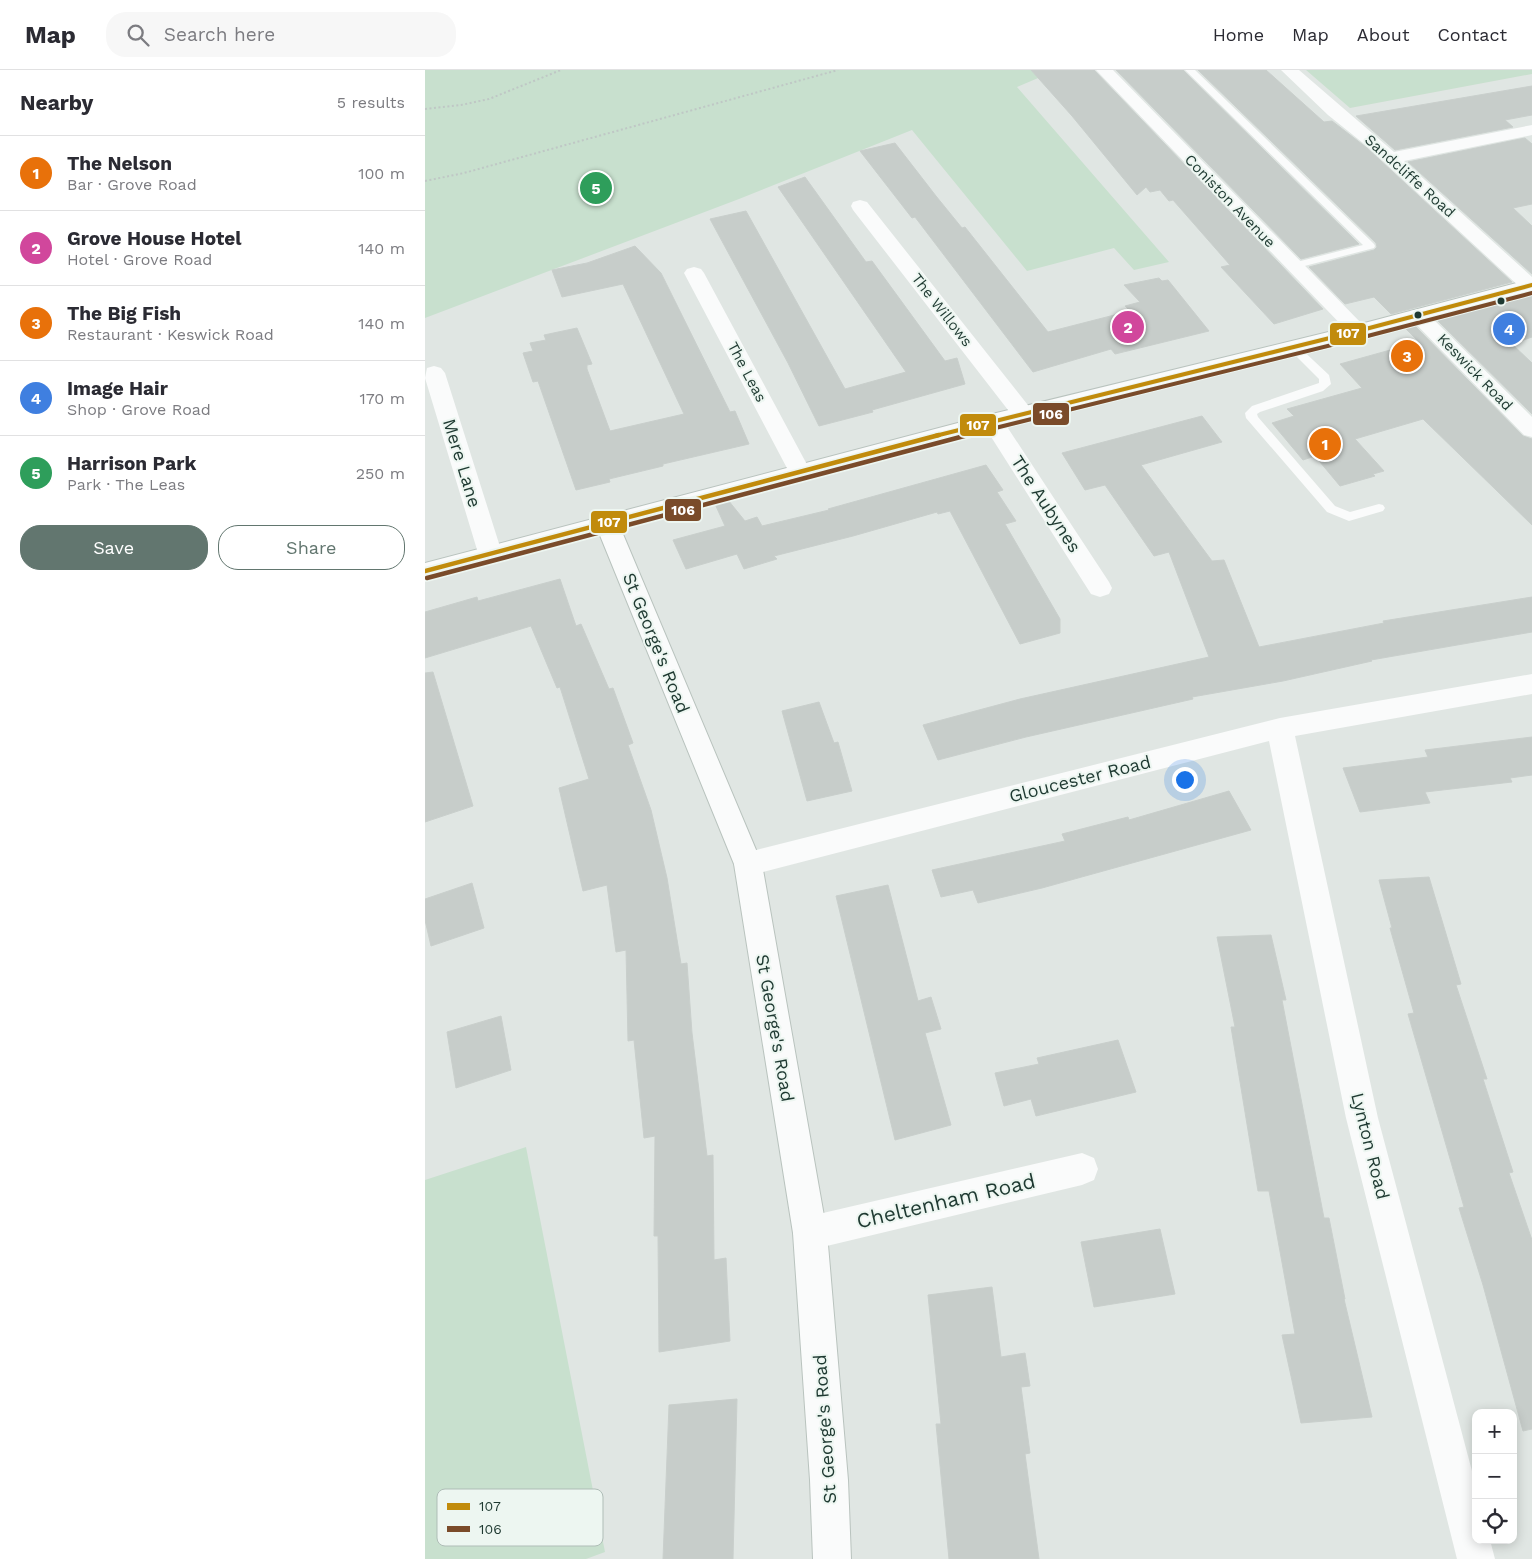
<!DOCTYPE html>
<meta charset="utf-8">
<style>
:root{--surface:#fff;--page:#f7f7f7;--text:#2b2b33;--muted:#7c7c81;--line:#e1e1e2;--accent:#62766f}
body{margin:0;font-family:"Work Sans",sans-serif;background:var(--page);color:var(--text)}
.controls{position:absolute;right:15px;bottom:15px;display:grid;overflow:hidden;border-radius:10px;box-shadow:0 2px 12px #0003}
.controls button{width:45px;height:45px;display:grid;place-items:center;padding:0;border:0;border-bottom:1px solid var(--line);background:var(--surface);color:var(--text);font:25px sans-serif}
.you{position:absolute;left:759px;top:709px;width:18px;height:18px;margin:-12px;border:4px solid #fff;border-radius:50%;background:#1a73e8;box-shadow:0 0 0 8px #1a73e833}
.badge{display:grid;place-items:center;width:32px;height:32px;border-radius:50%;background:var(--accent);color:#fff;font-size:16px;font-weight:700}
.pin{position:absolute;translate:-50% -50%;border:2px solid #fff;box-shadow:0 1px 5px #0006}
.list{margin:0;padding:0;list-style:none}
h2{display:flex;justify-content:space-between;align-items:center;height:65px;margin:0;padding:0 20px;font-size:21px}
h2 small{font-size:16px;font-weight:400;color:var(--muted)}
.list li{display:grid;grid-template-columns:32px 1fr auto;gap:15px;align-items:center;box-sizing:border-box;height:75px;padding:0 20px;border-top:1px solid var(--line)}
.list b{display:block;font-size:19px;white-space:nowrap}
.list p{margin:0;font-size:16px;white-space:nowrap;color:var(--muted)}
.list em{font-size:16px;font-style:normal;color:var(--muted)}
.actions{display:flex;gap:10px;padding:15px 20px}
.actions a{flex:1;padding:11px 0;border:1px solid var(--accent);border-radius:20px;text-align:center;font-size:18px;color:var(--accent)}
.actions .main{background:var(--accent);color:#fff}
.icon{flex:none;width:28px;height:28px;fill:none;stroke:currentColor;stroke-width:2;stroke-linecap:round;stroke-linejoin:round}
.map{position:relative;flex:none;width:1107px;height:1489px;overflow:hidden}
header{display:flex;align-items:center;gap:30px;box-sizing:border-box;height:70px;padding:0 25px;background:var(--surface);border-bottom:1px solid var(--line)}
header strong{font-size:24px}
nav{display:flex;gap:28px;margin-inline-start:auto;font-size:18px}
.search{width:350px;height:45px;background:var(--page);display:flex;align-items:center;gap:12px;box-sizing:border-box;padding:0 18px;border-radius:20px;color:var(--muted);font-size:19px}
main{display:flex}
aside{flex:1;background:var(--surface)}
.map>svg:first-child{display:block}
</style>
<header>
<strong>Map</strong>
<div class="search"><svg class="icon" aria-label="search" viewBox="0 0 24 24"><circle cx="10" cy="10" r="6"/><path d="M15 15l6 6"/></svg>Search here</div>
<nav><a>Home</a><a>Map</a><a>About</a><a>Contact</a></nav>
</header>
<main>
<aside>
<h2>Nearby<small>5 results</small></h2>
<ul class="list">
<li><span class="badge" style="background:#e8710a">1</span><div><b>The Nelson</b><p>Bar · Grove Road</p></div><em>100 m</em></li>
<li><span class="badge" style="background:#d1479c">2</span><div><b>Grove House Hotel</b><p>Hotel · Grove Road</p></div><em>140 m</em></li>
<li><span class="badge" style="background:#e8710a">3</span><div><b>The Big Fish</b><p>Restaurant · Keswick Road</p></div><em>140 m</em></li>
<li><span class="badge" style="background:#3f7fe0">4</span><div><b>Image Hair</b><p>Shop · Grove Road</p></div><em>170 m</em></li>
<li><span class="badge" style="background:#2e9e5b">5</span><div><b>Harrison Park</b><p>Park · The Leas</p></div><em>250 m</em></li>
</ul>
<div class="actions"><a class="main">Save</a><a>Share</a></div>
</aside>
<div class="map">
<svg width="1107" height="1489" viewBox="0 0 1107 1489">
<rect width="100%" height="100%" fill="#e0e6e3"/>
<path fill="#c8e0ce" d="M0,0H632L592,17L744,192L709,200L689,178L602,201L487,60L314,129L0,248Z
M881,0H1107V4L925,38Z
M101,1077L180,1482L161,1489H0V1110Z"/>
<path fill="#c7cdca" stroke="#c9cfcc" d="M606,0H669L898,239L849,254L796,197L805,195L748,130L744,131L735,120L725,122L721,117L712,125L647,46Z
M691,0H758L934,174L876,189Z
M773,0H841L899,52L907,51L942,78L1087,212L966,244L949,227L920,234L884,197L949,180L952,177L951,173Z
M1107,16V45L1080,50L1088,57L970,80L931,46Z
M1100,68L1107,74V134L1088,138L1107,156V204L983,92Z
M470,73L511,126L537,158L540,157L623,262L705,241L700,236L715,232L699,215L734,208L737,211L743,210L784,261L690,284L686,279L608,302L490,147L487,148L435,81Z
M380,107L441,192L447,191L520,291L532,288L540,314L447,340L448,342L394,356L363,293L285,149L321,141L420,319L481,302L353,117Z
M210,176L236,203L305,342L310,341L324,374L238,394V396L184,409L185,412L151,420L113,311L108,312L98,283L108,281L105,273L121,270L119,265L152,258L167,294L162,295V299L185,361L259,344L198,214L137,227L127,200L162,193Z
M1107,223V267L1087,274L1107,293V344L1010,248Z
M988,254L1098,366L1107,369V455L998,349L930,369L959,401L948,404L950,406L915,416L890,386L878,390L847,353L869,346L862,339L937,318L915,294L994,272L979,257Z
M777,346L797,372L716,395L787,491L799,490L834,577L959,553L958,551L1107,527V562L946,590L947,591L858,611L767,627L768,629L601,667L513,690L498,655L595,629L784,587L744,482L729,486L680,415L660,420L637,383Z
M561,395L578,420L572,422L591,451L580,454L635,549V563L595,574L525,441L513,444L512,442L428,466L349,486L352,489L319,499L312,484L261,499L248,470L300,456L290,434L303,430L320,451L332,447L337,456L404,440L403,439Z
M135,509L151,556L156,554L184,619L188,618L208,673L203,675L226,740L242,808L256,894L262,893L267,963L282,1086L288,1085L289,1190L301,1188L305,1271L234,1282L233,1166H229L230,1066L219,1068L209,970L203,971L201,880L191,882L182,815L158,821L134,718L164,709L135,617L132,618L106,556L0,588V542L52,527L53,531Z
M8,602L48,736L0,752V603Z
M394,632L409,673L413,672L427,721L382,731L357,641Z
M1107,667V705L1085,708L1087,712L1000,722L1005,733L935,742L918,698L1003,687L1000,680Z
M804,721L826,760L617,818L553,833L548,820L516,827L507,800L640,771L637,764L703,747L704,750Z
M1004,807L1036,914L1031,915L1062,1009H1058L1088,1102L1084,1103L1107,1170V1359L1098,1361L1058,1215L1034,1138L1039,1137L983,944L989,943L965,858H967L954,810Z
M47,813L59,858L6,876L0,850V829Z
M463,815L493,931L506,927L516,959L500,963L526,1055L470,1070L411,826Z
M846,865L861,930H857L899,1148H904L920,1229H919L947,1347L876,1353L866,1306L857,1265L870,1264L844,1121H833L806,957H810L792,867Z
M76,946L86,1000L31,1018L22,962Z
M693,970L711,1022L611,1046L606,1029L579,1036L570,1003L614,994L612,988Z
M735,1159L750,1224L669,1237L656,1172Z
M567,1217L576,1287L600,1283L605,1316L596,1317L605,1383L600,1384L614,1489H524L511,1354H516L503,1225Z
M312,1329L308,1489H238L244,1335Z"/>
<g fill="none" stroke-linecap="round" stroke-linejoin="round">
<defs>
<path id="secondary" d="M1107,209V221L940,265L568,358L195,457L337,794L402,1163L423,1410L426,1489H388L385,1410L368,1163L309,794L174,463L0,509V493L567,344L928,256Z"/>
</defs>
<use href="#secondary" stroke="#b9c3be" stroke-width="2"/>
<path stroke="#bfc7c5" stroke-width="2" stroke-dasharray="2 2.5" stroke-linecap="butt" d="M0,39L36,35L64,29L136,0
M0,111L39,103L413,0"/>
<path fill="#fafbfb" fill-rule="evenodd" d="M760,0H770L949,174L950,176L949,178L868,199L864,198L863,196L864,194L938,175Z
M868,274L872,275L904,305L906,314L898,321L835,342L832,344L833,347L910,436L925,442L954,434L958,435L960,438L958,441L924,451L902,442L821,348L820,343L827,336L894,313V309L862,277Z"/>
<path fill="#fafbfb" fill-rule="evenodd" d="M671,0H688L940,257L943,261L940,265L933,267L926,265Z
M856,0H874L969,82L1107,55V65L979,91L1107,207V220L1097,219L943,77L903,45Z
M435,130L442,132L606,339L609,344L606,349L598,351L590,349L428,140L426,136L428,132Z
M269,197L276,199L279,203L386,402L383,407L375,409L367,407L364,402L259,203L262,199Z
M993,239L1000,241L1107,347V367L1099,365L986,249L983,245L986,241Z
M9,296L16,298L20,303L77,483L73,489L65,491L57,489L53,483L0,308L2,298Z
M567,344L575,346L684,512L687,518L684,524L675,527L666,524L556,351L559,346Z
M1107,604V624L870,666L953,1048L1051,1416V1470H1065L1070,1489H1032L921,1048L844,671L323,806L313,802L309,794L313,786L323,782L855,648Z
M657,1083L669,1088L673,1099L669,1110L657,1115L385,1180L373,1175L368,1163L373,1151L385,1146Z"/>
<use href="#secondary" fill="#fafbfb" fill-rule="evenodd"/>
<defs>
<path id="bus-1-far1" d="M510,366L933,261L1107,215"/>
<path id="bus-1" d="M0,501L514,365"/>
<path id="bus-2-far1" d="M538,366L935,268L1107,223"/>
<path id="bus-2" d="M2,508L543,365"/>
</defs>
<use href="#bus-1-far1" stroke="#edf6f1" stroke-width="6"/>
<use href="#bus-1" stroke="#edf6f1" stroke-width="8"/>
<use href="#bus-2-far1" stroke="#edf6f1" stroke-width="6"/>
<use href="#bus-2" stroke="#edf6f1" stroke-width="8"/>
<use href="#bus-1-far1" stroke="#c18b0c" stroke-width="4"/>
<use href="#bus-1" stroke="#c18b0c" stroke-width="4.5"/>
<use href="#bus-2-far1" stroke="#7a4b2a" stroke-width="4"/>
<use href="#bus-2" stroke="#7a4b2a" stroke-width="4.5"/>
</g>
<g fill="#1e3931" stroke="#edf6f1" stroke-width="2">
<circle cx="1076" cy="231" r="4.5"/>
<circle cx="993" cy="245" r="4.5"/>
</g>
<g text-anchor="middle" stroke-width="4" stroke-linejoin="round" paint-order="stroke">
<g font-size="15" fill="#1e3931" stroke="#edf6f1">
<text transform="translate(985 106) rotate(42)" y="5">Sandcliffe Road</text>
<text transform="translate(805 131) rotate(46)" y="5">Coniston Avenue</text>
<text transform="translate(517 240) rotate(52)" y="5">The Willows</text>
<text transform="translate(322 302) rotate(62)" y="5">The Leas</text>
<text transform="translate(1050 302) rotate(46)" y="5">Keswick Road</text>
</g>
<g font-size="18" fill="#1e3931" stroke="#edf6f1">
<text transform="translate(37 393) rotate(73)" y="6">Mere Lane</text>
<text transform="translate(621 434) rotate(57)" y="6">The Aubynes</text>
<text transform="translate(231 573) rotate(68)" y="6">St George's Road</text>
<text transform="translate(655 709) rotate(-14)" y="6">Gloucester Road</text>
<text transform="translate(350 958) rotate(80)" y="6">St George's Road</text>
<text transform="translate(945 1076) rotate(76)" y="6">Lynton Road</text>
<text transform="translate(400 1359) rotate(-94)" y="6">St George's Road</text>
</g>
<g font-size="21" fill="#1e3931" stroke="#edf6f1">
<text transform="translate(521 1131) rotate(-13)" y="7">Cheltenham Road</text>
</g>
</g>
<rect x="12" y="1419" width="166" height="57" rx="8" fill="#edf6f1" stroke="#afbdb7" stroke-width="1"/>
<rect x="22" y="1433" width="23" height="7" fill="#c18b0c"/>
<rect x="22" y="1456" width="23" height="6" fill="#7a4b2a"/>
<g font-size="14" fill="#1e3931">
<text x="54" y="1441">107</text>
<text x="54" y="1464">106</text>
</g>
<g stroke="#edf6f1" stroke-width="2">
<rect x="904" y="252" width="38" height="24" rx="5" fill="#c18b0c"/>
<rect x="607" y="332" width="38" height="24" rx="5" fill="#7a4b2a"/>
<rect x="534" y="343" width="38" height="24" rx="5" fill="#c18b0c"/>
<rect x="239" y="428" width="38" height="24" rx="5" fill="#7a4b2a"/>
<rect x="165" y="440" width="38" height="24" rx="5" fill="#c18b0c"/>
</g>
<g font-size="14" text-anchor="middle" font-weight="bold" fill="#fff">
<text x="923" y="268">107</text>
<text x="626" y="349">106</text>
<text x="553" y="360">107</text>
<text x="258" y="445">106</text>
<text x="184" y="457">107</text>
</g>
</svg>
<div class="controls">
<button>+</button>
<button>−</button>
<button><svg class="icon" aria-label="locate" viewBox="0 0 24 24"><circle cx="12" cy="12" r="6"/><path d="M12 2v4M12 18v4M2 12h4M18 12h4"/></svg></button>
</div>
<div class="you"></div>
<div class="pin badge" style="left:900px;top:374px;background:#e8710a">1</div>
<div class="pin badge" style="left:703px;top:257px;background:#d1479c">2</div>
<div class="pin badge" style="left:982px;top:286px;background:#e8710a">3</div>
<div class="pin badge" style="left:1084px;top:259px;background:#3f7fe0">4</div>
<div class="pin badge" style="left:171px;top:118px;background:#2e9e5b">5</div>
</div>
</main>
